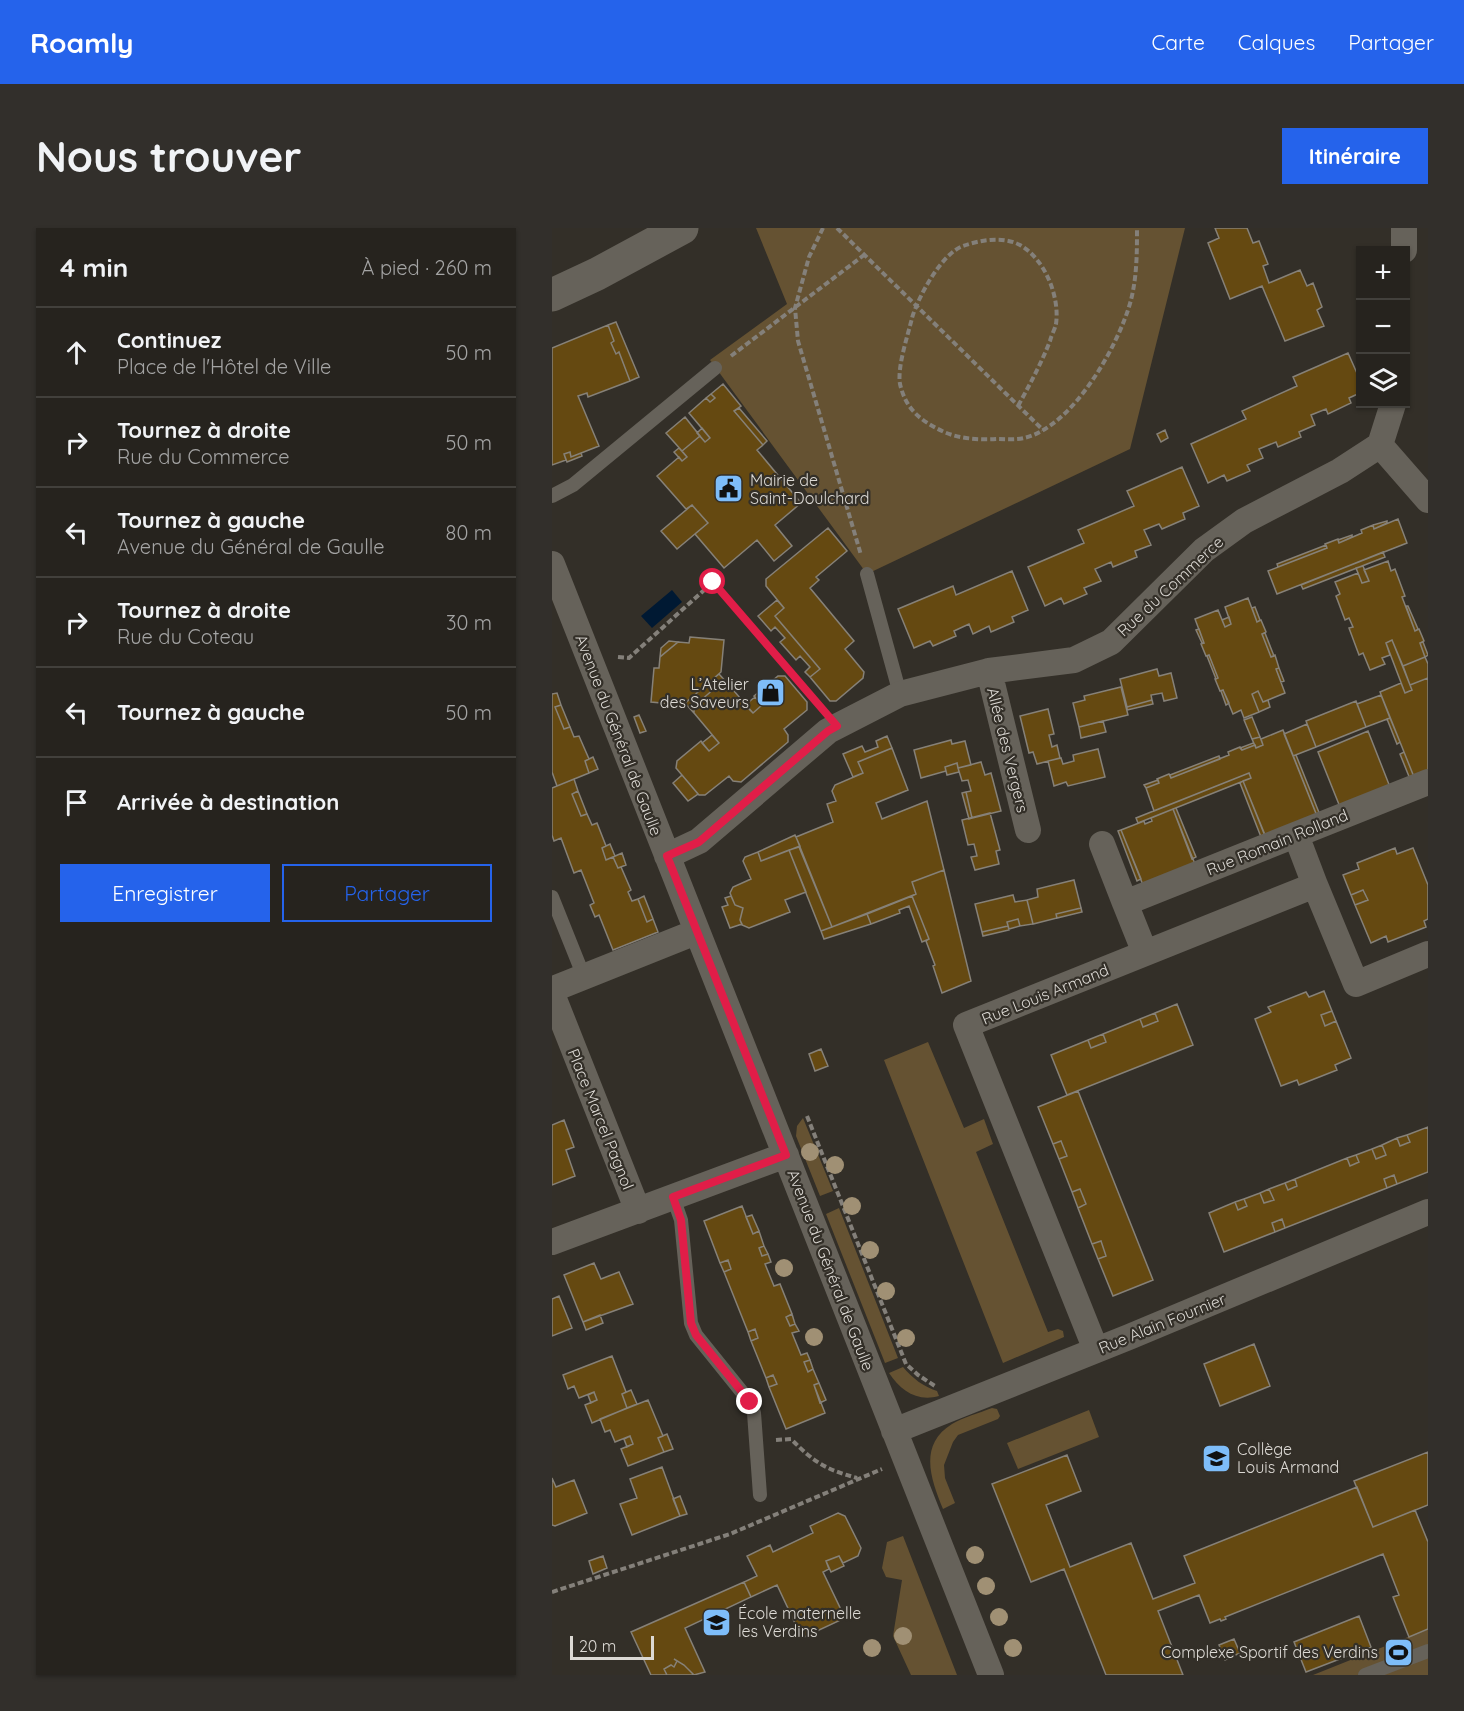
<!DOCTYPE html>
<html lang="fr">
<meta charset="utf-8">
<style>
:root{--surface:#26231e;--page:#322f2b;--text:#f1f3f6;--muted:#a4a4a4;--line:#42403c;--accent:#2563eb}
body{margin:0;font-family:Quicksand,sans-serif;background:var(--page);color:var(--text)}
.controls{position:absolute;right:18px;top:18px;display:grid;overflow:hidden;border-radius:0px;box-shadow:0 2px 4px #0004}
.controls button{width:54px;height:54px;display:grid;place-items:center;padding:0;border:0;border-bottom:2px solid var(--line);background:var(--surface);color:var(--text);font:30px sans-serif}
.scale{position:absolute;left:18px;bottom:15px;width:84px;box-sizing:border-box;padding-left:6px;border:3px solid #dcd9d4;border-top:0;font-size:16px;line-height:21px;white-space:nowrap;color:#dcd9d4;-webkit-text-stroke:4px #332f28;paint-order:stroke}
.stop{position:absolute;width:18px;height:18px;margin:-14px;border:4px solid #e11d48;border-radius:50%;background:#fff}
.stop.end{background:#e11d48;border-color:#fff;box-shadow:0 2px 6px #0008}
.list{margin:0;padding:0;list-style:none}
h2{display:flex;justify-content:space-between;align-items:center;height:78px;margin:0;padding:0 24px;font-size:26px}
h2 small{font-size:20px;font-weight:400;color:var(--muted)}
.list li{display:grid;grid-template-columns:39px 1fr auto;gap:18px;align-items:center;box-sizing:border-box;height:90px;padding:0 24px;border-top:2px solid var(--line)}
.list b{display:block;font-size:22px;white-space:nowrap}
.list p{margin:0;font-size:20px;white-space:nowrap;color:var(--muted)}
.list em{font-size:20px;font-style:normal;color:var(--muted)}
.actions{display:flex;gap:12px;padding:18px 24px}
.actions a{flex:1;padding:14px 0;border:2px solid var(--accent);border-radius:0px;text-align:center;font-size:21px;color:var(--accent)}
.actions .main{background:var(--accent);color:#fff}
.icon{flex:none;width:33px;height:33px;fill:none;stroke:currentColor;stroke-width:2;stroke-linecap:round;stroke-linejoin:round}
.map{position:relative;flex:none;width:876px;height:1447px;overflow:hidden;border-radius:0px}
header{display:flex;align-items:center;gap:36px;box-sizing:border-box;height:84px;padding:0 30px;background:var(--accent);color:#fff}
header strong{font-size:28px}
nav{display:flex;gap:33px;margin-inline-start:auto;font-size:21px}
.intro{display:flex;align-items:center;justify-content:space-between;box-sizing:border-box;height:144px;padding:0 36px}
h1{margin:0;font-size:42px}
.button{padding:15px 27px;border-radius:0px;background:var(--accent);color:#fff;font-size:21px;font-weight:700}
main{display:flex;gap:36px;padding:0 36px}
aside{flex:1;background:var(--surface);border-radius:0px;box-shadow:0 2px 4px #0004}
.map>svg:first-child{display:block}
</style>
<header>
<strong>Roamly</strong>
<nav><a>Carte</a><a>Calques</a><a>Partager</a></nav>
</header>
<div class="intro"><h1>Nous trouver</h1><a class="button">Itinéraire</a></div>
<main>
<aside>
<h2>4 min<small>À pied · 260 m</small></h2>
<ul class="list">
<li><svg class="icon" aria-label="ahead" viewBox="0 0 24 24"><path d="M12 20V5M6 11l6-6 6 6"/></svg><div><b>Continuez</b><p>Place de l'Hôtel de Ville</p></div><em>50 m</em></li>
<li><svg class="icon" aria-label="right" viewBox="0 0 24 24"><path d="M7 20v-9h11M14 6l5 5-5 5"/></svg><div><b>Tournez à droite</b><p>Rue du Commerce</p></div><em>50 m</em></li>
<li><svg class="icon" aria-label="left" viewBox="0 0 24 24"><path d="M17 20v-9H6M10 6l-5 5 5 5"/></svg><div><b>Tournez à gauche</b><p>Avenue du Général de Gaulle</p></div><em>80 m</em></li>
<li><svg class="icon" aria-label="right" viewBox="0 0 24 24"><path d="M7 20v-9h11M14 6l5 5-5 5"/></svg><div><b>Tournez à droite</b><p>Rue du Coteau</p></div><em>30 m</em></li>
<li><svg class="icon" aria-label="left" viewBox="0 0 24 24"><path d="M17 20v-9H6M10 6l-5 5 5 5"/></svg><div><b>Tournez à gauche</b></div><em>50 m</em></li>
<li><svg class="icon" aria-label="arrive" viewBox="0 0 24 24"><path d="M6 21V4h12l-3 4 3 4H6"/></svg><div><b>Arrivée à destination</b></div></li>
</ul>
<div class="actions"><a class="main">Enregistrer</a><a>Partager</a></div>
</aside>
<div class="map">
<svg width="876" height="1447" viewBox="0 0 876 1447">
<rect width="100%" height="100%" fill="#332f28"/>
<path fill="#655232" d="M204,0H633L578,221L315,346L158,132L235,76Z
M376,814L412,900L432,891L441,916L424,924L496,1104L506,1101L511,1103L512,1109L451,1135L332,832Z
M251,890L281,963L268,968L244,908L245,898Z
M287,980L346,1130L333,1135L274,986Z
M351,1139C360,1150 372,1159 385,1163L387,1168C365,1174 349,1163 337,1145Z
M440,1180L445,1181L448,1188L446,1191L406,1207L401,1214L392,1237L393,1250L403,1275L391,1281C379,1252 366,1217 400,1196C412,1189 427,1185 440,1180Z
M537,1182L547,1209L466,1241L455,1215Z
M351,1308L405,1447H359L341,1408L350,1352L334,1349L330,1340L335,1314Z
M876,1401V1447H761Z"/>
<path fill="#001933" d="M120,362L130,374L100,400L89,388Z"/>
<path fill="#654911" stroke="#868178" stroke-width="1.5" d="M663,0H695L701,15L707,13L716,36L711,38L717,55L748,42L755,58L761,55L770,79L765,82L772,98L733,113L710,58L678,71L656,15L667,10Z
M64,94L87,149L78,153L67,124L64,126L59,115L62,113L56,97Z
M56,97L62,113L59,115L64,126L67,124L78,153L36,169L35,165L26,168L47,218L19,229L18,224L12,226L14,232L0,237V120Z
M796,125L808,152V165L797,170L799,175L776,186L774,181L759,187L763,197L747,204L749,209L726,219L724,214L707,221L711,230L695,237L698,243L675,253L672,247L656,255L639,216L694,191L690,183L745,158L741,149Z
M171,156L189,178L182,183L211,217L205,222L249,275L223,297L240,318L222,333L205,312L172,340L143,306L156,295L140,277L134,281L105,248L127,229L130,233L135,229L130,223L148,208L153,214L158,210L137,185L154,170L158,174L163,170L159,166Z
M159,166L163,170L158,174L154,170Z
M187,180L215,213L211,217L182,183Z
M133,189L148,208L130,223L114,205Z
M150,200L158,210L153,214L145,205Z
M613,202L616,210L609,214L605,206Z
M127,220L135,229L130,233L122,224Z
M18,224L19,229L29,225L30,228L15,234L12,226Z
M630,239L647,278L631,285L633,291L610,301L607,296L592,302L599,317L583,323L585,329L561,339L559,334L543,341L549,353L532,360L535,366L512,376L509,370L493,378L476,339L532,315L526,302L582,278L575,263Z
M140,277L156,295L125,321L109,303Z
M846,291L855,315L725,366L716,343L775,320L773,316L786,311L787,315L810,305L809,302L821,297L822,301Z
M835,293V295L822,301L821,297Z
M276,300L295,323L264,349L267,352L258,360L302,413L293,421L312,444L311,450L284,473H278L258,449L268,441L223,388L232,380L214,358V351Z
M800,307V309L787,315L786,312Z
M774,317L775,320L726,339L725,336Z
M831,324L833,329L751,361L749,357Z
M836,333L839,343L843,341L853,368L850,369L863,403L867,401L872,413L868,415L873,429L851,438L840,412L834,415L838,427L830,430L833,436L818,442L811,425L807,427L797,400L801,399L797,390L793,392L784,368L788,366L783,354L806,345L810,355L817,353L812,342Z
M811,338L817,353L810,355L804,340Z
M460,343L476,382L460,389L462,394L439,404L437,398L421,406L417,396L402,403L404,408L381,418L378,413L362,420L346,381L401,358L404,367Z
M696,370L705,394L709,392L714,404L710,406L719,429L723,427L727,440L724,441L733,465L711,474L706,463L700,466L707,484L692,490L689,482L681,486L671,462L668,463L663,451L666,450L657,427L654,428L649,416L652,415L643,391L666,382L673,399L679,396L673,379Z
M225,372L232,380L223,388L268,441L258,449L253,444L258,439L248,428L244,432L228,414L233,410L223,399L219,403L206,388Z
M854,378H856L866,401L863,403Z
M703,379L708,392L705,394L700,380Z
M677,389L679,396L673,399L670,392Z
M647,401L652,415H650L644,402Z
M713,405L722,428L719,429L710,406Z
M138,409L172,412L169,444L131,477L99,474L102,440H107L108,429L126,414L137,415Z
M840,412L860,462L853,465L834,415Z
M117,413L126,414L108,429L109,420Z
M871,414L876,427L873,429L868,415Z
M657,427L666,450L664,451L655,428Z
M873,429L876,436V450L858,457L851,438Z
M727,440L732,453L729,454L724,441Z
M605,441L607,448L619,445L625,470L612,473L610,465L599,467L600,472L575,479L568,451Z
M167,446L176,456L169,455L142,478V485L133,475Z
M226,448H233L255,474V482L232,501L236,507V514L189,554L181,553L177,548L153,567H147L124,540L125,533L149,513L157,523L167,515L142,485V478L169,455L176,456L201,485L210,477L202,468Z
M876,450V543L862,549L828,464L849,455L853,465L860,462L858,457Z
M569,459L576,487L527,499L521,475L533,472L532,468Z
M671,462L677,475L674,477L669,463Z
M706,463L711,474L716,472L718,479L707,484L700,466Z
M5,465L9,477L3,479L12,501L18,499L22,509L27,508L37,531L33,533L37,545L5,558L0,544V466Z
M829,467L838,490L814,499L805,476Z
M203,469L210,477L201,485L193,477Z
M600,472L601,476L575,482V479Z
M804,473L814,499L764,519L754,493Z
M9,477L18,499L12,501L3,479Z
M496,481L502,506L497,507L500,519L505,517L508,530L485,536L481,524L477,525L468,488Z
M87,487L94,503L88,505L82,489Z
M700,489L708,509L700,511L692,492Z
M838,490L848,514L845,516L835,491Z
M551,493L554,504L529,510L527,499Z
M755,496L764,519L741,528L732,506Z
M731,502L765,588L715,613L691,553L699,550L697,545L602,583L594,560L607,555L605,551L617,546L619,550L677,527L676,524L688,519L690,522L703,517L704,520L711,517L709,511Z
M816,503L838,559L788,579L766,524Z
M160,507L167,515L157,523L150,515Z
M335,508L340,520L306,534L311,545L301,549L291,526L310,518L313,524L326,519L324,513Z
M708,509L711,517L704,520L700,511Z
M399,512L400,516L413,513L419,537L406,540L405,535L393,539L394,543L369,550L362,522Z
M701,515L703,517L690,522L688,520Z
M340,520L356,562L324,575L330,591L375,573L392,642L360,654L364,666L280,699L244,609L281,594L275,576L284,573L280,563L283,557L311,545L306,534Z
M546,521L553,549L516,558L514,554L502,558L496,533L509,530L511,536L522,533L521,527Z
M852,524L862,549L858,551L848,526Z
M744,527L768,587L765,588L741,528Z
M667,528L668,531L619,550L618,547Z
M41,529L46,541L37,545L33,533Z
M429,534L433,547L439,545L449,583L420,590L414,564L419,563L416,552L410,553L406,540Z
M405,535L407,544L395,547L393,539Z
M697,545L699,550L586,595L584,590Z
M130,547L146,566L136,573L121,555Z
M22,551L26,563L20,566L29,588L35,586L40,597L45,595L54,618L50,620L54,632L61,629L66,640L69,639L79,662L76,664L80,673L86,671L95,694L101,691L106,704L61,722L47,687L43,689L38,677L42,675L29,642L22,645L9,610L2,613L0,607V560Z
M606,552L607,555L594,560L592,557Z
M691,553L713,607L709,609L688,555Z
M26,563L35,586L29,588L20,566Z
M414,564L420,590L417,591L410,565Z
M624,580L644,629L640,631L621,581Z
M621,581L645,641L593,662L569,602L592,593L593,596L600,593L599,590Z
M438,585L448,622L444,623L447,636L423,642L419,629L425,628L422,616L416,617L410,592Z
M569,602L589,651L585,653L566,603Z
M243,607L248,618L209,633L206,624Z
M58,616L63,628L54,632L50,620Z
M247,619L280,699L269,703L237,622Z
M843,620L845,626L861,620L876,657V691L872,693L874,699L836,714L834,708L819,715L803,677L816,672L811,662L799,667L791,647L807,641L805,635Z
M237,622L254,664L233,672L238,684L197,700L190,697L188,692L191,680L183,677L178,665L181,659L199,651L191,633L193,629L206,624L209,633Z
M70,625L74,637L66,640L61,629Z
M392,642L419,753L390,765L381,738L383,737L374,713L377,711L360,668L364,666L360,654Z
M522,652L529,680L504,686L505,690L481,696L475,672L486,669L485,661Z
M811,662L816,672L803,677L799,667Z
M461,667L463,674L475,672L481,696L468,698L466,691L455,694L456,698L430,704L423,676Z
M92,668L101,691L95,694L86,671Z
M179,668L183,677L191,680L188,692L190,696L178,700L170,679L176,677L173,670Z
M360,668L377,711L370,714L357,678L347,682L348,685L319,696L315,686Z
M529,680L530,684L505,690L504,686Z
M315,686L319,696L272,711L269,703Z
M466,691L468,698L457,701L455,694Z
M456,698L457,702L431,708L430,704Z
M772,763L780,783L769,787L773,798L784,793L799,830L783,837L785,842L747,857L745,852L729,858L703,791L719,784L716,779L754,764L757,769Z
M625,776L641,817L515,867L499,827L536,812L539,820L554,814L551,806L588,791L591,799L606,793L603,785Z
M780,783L784,793L773,798L769,787Z
M603,785L606,793L591,799L588,791Z
M551,806L554,814L539,820L536,812Z
M269,821L276,838L263,843L257,826Z
M526,863L601,1052L561,1068L546,1031L554,1028L549,1013L540,1016L526,980L534,976L528,961L520,964L507,931L515,928L509,913L501,916L486,879Z
M12,892L22,919L14,922L23,948L0,957V897Z
M876,899V944L845,956L842,947L832,951L835,960L733,1000L730,991L720,995L723,1004L672,1024L657,985L683,974L686,982L695,978L692,971L708,965L712,975L722,972L717,961L733,955L736,962L745,958L743,951L795,930L798,938L807,934L804,927L820,921L824,931L834,927L830,917L845,910L848,918L858,914L855,907Z
M855,907L858,914L848,918L845,910Z
M509,913L515,928L507,931L501,916Z
M830,917L834,927L824,931L820,921Z
M804,927L807,934L798,938L795,930Z
M842,947L845,956L835,960L832,951Z
M743,951L745,958L736,962L733,955Z
M528,961L534,976L526,980L520,964Z
M717,961L722,972L712,975L708,965Z
M692,971L695,978L686,982L683,974Z
M190,978L201,1006L207,1003L212,1018L207,1020L210,1028L216,1026L219,1034L213,1036L222,1058L228,1056L240,1086L234,1089L238,1098L243,1096L247,1103L240,1105L249,1127L255,1125L258,1132L252,1134L256,1144L261,1141L267,1155L262,1157L273,1185L234,1201L217,1159L225,1156L221,1147L214,1150L199,1113L206,1110L203,1101L196,1104L172,1044L179,1041L176,1032L168,1035L152,993Z
M200,987L207,1003L201,1006L194,989Z
M730,991L733,1000L723,1004L720,995Z
M549,1013L554,1028L546,1031L540,1016Z
M212,1018L216,1026L210,1028L207,1020Z
M176,1032L179,1041L172,1044L168,1035Z
M42,1035L49,1051L67,1044L81,1076L31,1094L12,1047Z
M7,1068L20,1100L0,1108V1071Z
M240,1086L243,1096L238,1098L234,1089Z
M48,1087L51,1095L34,1102L31,1094Z
M203,1101L206,1110L199,1113L196,1104Z
M702,1116L718,1158L668,1178L652,1136Z
M60,1128L74,1164L70,1166L75,1180L40,1195L33,1177L45,1172L42,1164L27,1170L22,1158L16,1161L11,1147Z
M258,1132L261,1141L256,1144L252,1134Z
M221,1147L225,1156L217,1159L214,1150Z
M267,1155L274,1172L268,1175L262,1157Z
M79,1162L85,1176L75,1180L70,1166Z
M42,1164L45,1172L39,1175L36,1167Z
M96,1172L111,1208L106,1210L112,1224L76,1238L69,1221L81,1216L78,1208L63,1214L58,1202L53,1204L48,1191Z
M115,1206L121,1221L112,1224L106,1210Z
M78,1208L81,1216L75,1219L72,1211Z
M876,1224V1277L821,1299L802,1253Z
M515,1227L529,1263L494,1277L518,1339L579,1315L601,1371L643,1355L632,1328L805,1259L821,1299L863,1282L876,1314V1401L857,1409L841,1369L847,1367L831,1326L673,1389L674,1391L669,1393L668,1391L658,1395L647,1367L606,1383L631,1447H554L512,1341L479,1354L440,1256Z
M110,1239L128,1288L80,1307L68,1276L85,1270L78,1251Z
M0,1250L4,1259L22,1252L35,1285L3,1298L0,1297Z
M128,1268L135,1286L128,1288L121,1271Z
M286,1285L293,1288L309,1320L306,1328L291,1335L287,1328L274,1333L277,1341L271,1344L293,1390L250,1410L225,1357L199,1369L192,1354L205,1348L195,1328L218,1317L221,1324L261,1305L258,1298Z
M51,1328L55,1340L41,1346L37,1333Z
M287,1328L292,1338L279,1344L274,1333Z
M192,1354L199,1369L133,1400L153,1444L142,1447L132,1437L122,1431L125,1433L122,1439L119,1437L112,1441L115,1447H99L79,1404Z
M807,1388L819,1419L754,1444L742,1414Z
M682,1411L688,1425L673,1432L667,1417Z
M122,1431L132,1437L142,1447H115L112,1441L119,1437L122,1439L125,1433Z"/>
<g fill="none" stroke-linecap="round" stroke-linejoin="round">
<path stroke="#84807a" stroke-width="4" stroke-dasharray="6 3" stroke-linecap="butt" d="M271,0L257,29L243,80L246,113L309,327
M285,0L491,202
M179,128L312,27
M466,178C478,156 489,136 498,113C499,108 503,101 504,96C508,69 493,31 468,17C451,8 428,12 411,18C390,25 366,69 360,90C356,107 345,139 348,156C354,182 369,193 392,204C408,211 428,212 445,211C454,211 464,212 472,210C521,199 567,117 579,72C585,48 585,24 585,0
M66,429L77,430L161,354L267,477
M255,888L354,1136L366,1147L383,1158
M224,1212L239,1211C263,1235 273,1241 305,1250
M0,1364L178,1306L330,1241"/>
<path stroke="#66625a" stroke-width="14" d="M0,268L21,257L163,140
M315,346L348,466
M0,669L32,749
M121,969L129,992L139,1095L144,1107L198,1174L202,1185L208,1267
M813,1447L876,1423"/>
<path stroke="#66625a" stroke-width="26" d="M852,22V0
M828,217L876,272
M0,336L439,1447
M437,443L476,602
M744,607L763,657
M550,616L573,675
M115,628L147,613L276,503L348,466L437,443L522,432L559,414L652,322L692,293L788,243L828,217L841,176
M593,725L573,675L876,554
M0,766L86,983
M0,766L4,760L144,704
M0,1014L234,927
M544,1122L414,797L763,657L804,756L876,726
M342,1203L577,1109L876,984"/>
<path stroke="#66625a" stroke-width="33" d="M0,67L45,46L130,0"/>
</g>
<g fill="#a09074">
<circle cx="258" cy="924" r="9"/>
<circle cx="283" cy="937" r="9"/>
<circle cx="300" cy="978" r="9"/>
<circle cx="318" cy="1022" r="9"/>
<circle cx="232" cy="1040" r="9"/>
<circle cx="334" cy="1063" r="9"/>
<circle cx="262" cy="1109" r="9"/>
<circle cx="354" cy="1110" r="9"/>
<circle cx="423" cy="1327" r="9"/>
<circle cx="434" cy="1358" r="9"/>
<circle cx="447" cy="1389" r="9"/>
<circle cx="351" cy="1408" r="9"/>
<circle cx="320" cy="1420" r="9"/>
<circle cx="461" cy="1420" r="9"/>
</g>
<g fill="none" stroke-linecap="round" stroke-linejoin="round">
<path stroke="#e11d48" stroke-width="8" d="M161,354L285,498L276,503L147,614L115,628L234,927L121,969L129,992L139,1095L144,1107L198,1174"/>
</g>
<defs>
<symbol id="civic-square" viewBox="-11 -11 22 22"><rect x="-9" y="-9" width="18" height="18" rx="4" fill="#7ebdf9" stroke="#332f28"/><path d="M-.6-6.5H3V-4.5H.6V-3L4-1V1h2V6H-6V1h2V-1L-.6-3ZM-1.2 2.5V6h2.4V2.5Z" fill="#111"/></symbol>
<symbol id="shop-square" viewBox="-11 -11 22 22"><rect x="-9" y="-9" width="18" height="18" rx="4" fill="#7ebdf9" stroke="#332f28"/><path d="M-5-2.5h2.3a2.7 3.5 0 0 1 5.4 0H5L5.5 6h-11ZM-1.5-2.5h3a1.5 2.3 0 0 0-3 0Z" fill="#111"/></symbol>
<symbol id="school-square" viewBox="-11 -11 22 22"><rect x="-9" y="-9" width="18" height="18" rx="4" fill="#7ebdf9" stroke="#332f28"/><path d="M0-5L7-2L0 1L-7-2ZM-4 1L0 2.5L4 1V4Q0 6-4 4Z" fill="#111"/></symbol>
<symbol id="stadium-square" viewBox="-11 -11 22 22"><rect x="-9" y="-9" width="18" height="18" rx="4" fill="#7ebdf9" stroke="#332f28"/><path d="M0-5a6.5 5 0 1 0 0 10a6.5 5 0 1 0 0-10ZM-3.5-1.8h7v3.6h-7Z" fill="#111"/></symbol>
</defs>
<g fill-rule="evenodd">
<use href="#civic-square" x="160" y="244" width="33" height="33"/>
<use href="#shop-square" x="202" y="448" width="33" height="33"/>
<use href="#school-square" x="648" y="1214" width="33" height="33"/>
<use href="#school-square" x="148" y="1378" width="33" height="33"/>
<use href="#stadium-square" x="830" y="1408" width="33" height="33"/>
</g>
<g text-anchor="middle" stroke-width="4.5" stroke-linejoin="round" paint-order="stroke">
<g font-size="16" fill="#dcd9d4" stroke="#332f28" text-anchor="start">
<text x="198" y="258">Mairie de<tspan x="198" dy="18">Saint-Doulchard</tspan></text>
<text x="197" y="462" text-anchor="end">L’Atelier<tspan x="197" dy="18">des Saveurs</tspan></text>
<text x="685" y="1227">Collège<tspan x="685" dy="18">Louis Armand</tspan></text>
<text x="186" y="1391">École maternelle<tspan x="186" dy="18">les Verdins</tspan></text>
<text x="826" y="1430" text-anchor="end">Complexe Sportif des Verdins</text>
</g>
<g font-size="16" fill="#dcd9d4" stroke="#332f28">
<text transform="translate(618 358) rotate(-43)" y="6">Rue du Commerce</text>
<text transform="translate(67 507) rotate(69)" y="6">Avenue du Général de Gaulle</text>
<text transform="translate(456 522) rotate(76)" y="6">Allée des Vergers</text>
<text transform="translate(725 614) rotate(-22)" y="6">Rue Romain Rolland</text>
<text transform="translate(493 766) rotate(-22)" y="6">Rue Louis Armand</text>
<text transform="translate(49 891) rotate(68)" y="6">Place Marcel Pagnol</text>
<text transform="translate(279 1042) rotate(69)" y="6">Avenue du Général de Gaulle</text>
<text transform="translate(610 1095) rotate(-22)" y="6">Rue Alain Fournier</text>
</g>
</g>
</svg>
<div class="controls">
<button>+</button>
<button>−</button>
<button><svg class="icon" aria-label="layers" viewBox="0 0 24 24"><path d="M12 4l9 5-9 5-9-5zM3 14l9 5 9-5"/></svg></button>
</div>
<div class="scale">20 m</div>
<div class="stop" style="left:161px;top:354px"></div>
<div class="stop end" style="left:198px;top:1174px"></div>
</div>
</main>
